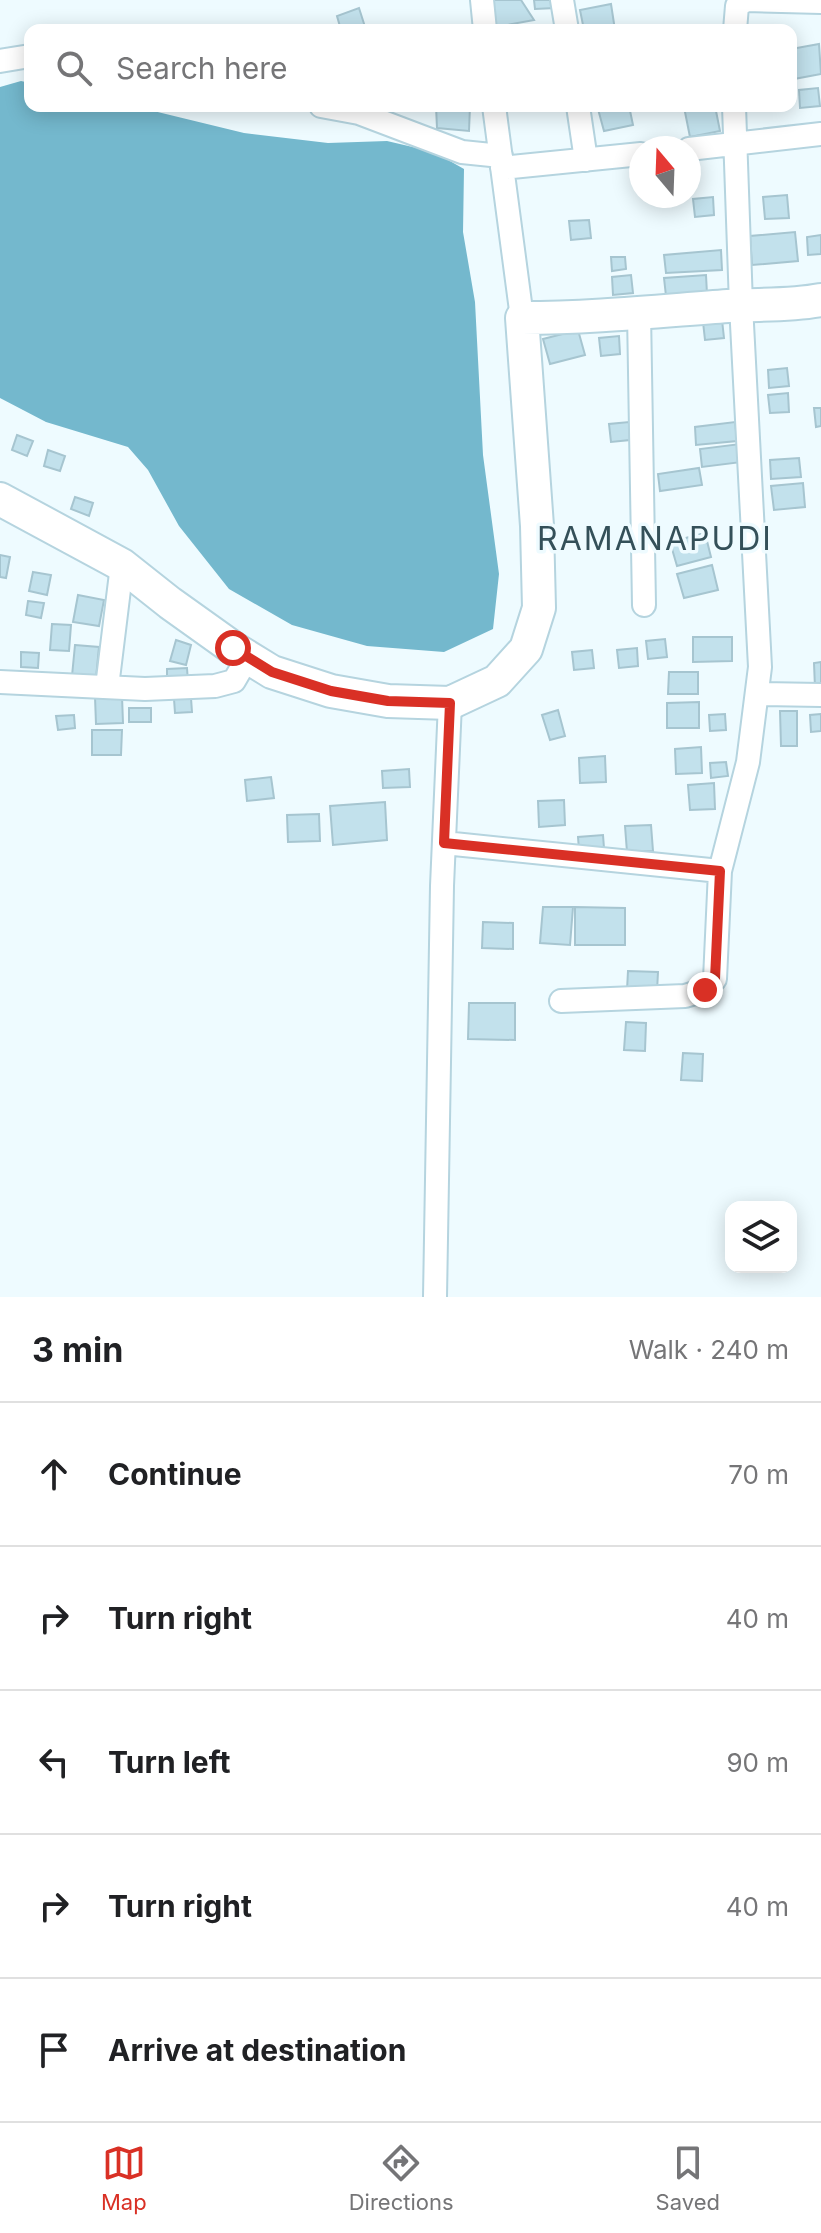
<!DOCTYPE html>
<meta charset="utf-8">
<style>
:root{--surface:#fff;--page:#f2f2f2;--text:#202124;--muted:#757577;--line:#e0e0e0;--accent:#d93025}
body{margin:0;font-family:Inter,sans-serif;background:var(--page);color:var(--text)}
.controls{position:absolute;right:24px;bottom:24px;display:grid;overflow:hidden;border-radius:16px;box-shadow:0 4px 20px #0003}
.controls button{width:72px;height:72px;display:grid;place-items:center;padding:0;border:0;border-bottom:2px solid var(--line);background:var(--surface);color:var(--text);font:40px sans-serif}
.compass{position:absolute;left:629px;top:136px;width:72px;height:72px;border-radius:50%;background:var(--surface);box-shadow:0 4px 20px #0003;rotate:341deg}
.stop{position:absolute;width:24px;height:24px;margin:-18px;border:6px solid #d93025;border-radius:50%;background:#fff}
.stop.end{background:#d93025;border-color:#fff;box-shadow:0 2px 8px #0008}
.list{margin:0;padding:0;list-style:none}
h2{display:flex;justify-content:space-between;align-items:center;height:104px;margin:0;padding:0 32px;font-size:34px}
h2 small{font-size:26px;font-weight:400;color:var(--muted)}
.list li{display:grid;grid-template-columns:52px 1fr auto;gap:24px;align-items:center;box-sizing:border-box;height:144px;padding:0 32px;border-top:2px solid var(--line)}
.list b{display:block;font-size:30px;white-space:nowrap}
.list em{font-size:26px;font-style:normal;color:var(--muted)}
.icon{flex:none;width:44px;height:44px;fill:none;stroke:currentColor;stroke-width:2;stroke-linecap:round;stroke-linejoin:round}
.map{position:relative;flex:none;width:821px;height:1297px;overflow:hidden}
.search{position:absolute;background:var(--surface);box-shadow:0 4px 20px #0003;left:24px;right:24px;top:24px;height:88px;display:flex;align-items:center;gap:20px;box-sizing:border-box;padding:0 28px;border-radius:16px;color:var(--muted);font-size:30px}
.sheet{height:824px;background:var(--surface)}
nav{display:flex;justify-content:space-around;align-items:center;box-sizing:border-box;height:112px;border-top:2px solid var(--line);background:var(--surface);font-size:22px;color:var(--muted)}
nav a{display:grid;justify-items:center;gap:4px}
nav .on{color:var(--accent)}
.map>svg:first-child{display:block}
</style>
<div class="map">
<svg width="821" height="1297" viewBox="0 0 821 1297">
<rect width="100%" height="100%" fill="#eefbff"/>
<path fill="#74b8cd" d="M21,81L30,83V106H133L244,133L328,143L387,141L434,152L464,169L463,232L475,302L483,455L499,574L493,629L444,652L367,646L292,625L229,589L179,526L148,470L128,447L46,422L0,398V87Z"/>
<path fill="#c2e1ec" stroke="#a6c5d0" stroke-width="2" d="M491,0H521L534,20L496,27Z
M534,0H554L555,8L535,9Z
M611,4L615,30H584L580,10Z
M359,8L366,30H341L337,16Z
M819,44L821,74L794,79L791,49Z
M818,88L820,106L800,108L799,90Z
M436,106H470L469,131L437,128Z
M611,106H629L633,125L604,131L598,109Z
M690,106H715L720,131L690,137L684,107Z
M787,195L789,218L765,219L763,197Z
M713,197L714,215L695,217L693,199Z
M589,220L591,238L571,240L569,221Z
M795,232L798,261L752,265L750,236Z
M821,235V254L808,255L807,237Z
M721,250L722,270L666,273L664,255Z
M611,257H625L626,269L612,271Z
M631,275L633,293L613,295L612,277Z
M706,275L707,294L666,296L664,278Z
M722,320L724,338L705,340L703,322Z
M578,330L585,355L550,364L543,339Z
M619,336L620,354L601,356L599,338Z
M787,368L789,386L769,388L768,370Z
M788,393L789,412L770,413L768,395Z
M814,408H821V426L816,427Z
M629,422L630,440L611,442L609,424Z
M735,422L737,441L696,445L695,427Z
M17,435L33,441L27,456L12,450Z
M740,444L742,462L702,467L700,449Z
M48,450L65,456L60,471L44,466Z
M799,458L801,477L771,479L770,460Z
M699,468L702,485L660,491L658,474Z
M803,483L805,507L774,510L771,486Z
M75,497L93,503L89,516L71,509Z
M705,533L711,557L677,566L670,542Z
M0,555L10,557L6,578L0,577Z
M712,565L718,590L684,598L677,574Z
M33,572L51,575L47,595L29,591Z
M78,595L104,600L99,626L73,622Z
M28,601L44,603L41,618L26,615Z
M52,624L71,625L69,651L50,650Z
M693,637H732V661L693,662Z
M665,639L667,657L648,659L646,641Z
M176,640L191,645L186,665L170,661Z
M75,645L99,647L96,678L72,676Z
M637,648L638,666L619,668L617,650Z
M592,650L594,668L574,670L572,652Z
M21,652L39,653L38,668L21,667Z
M821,662V688H815L814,663Z
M187,668L188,682L167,683V669Z
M669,672H698V694H668Z
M122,696L123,723L96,724L95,697Z
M191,698L192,712L175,713L174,699Z
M699,702V728H667V703Z
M129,708H151V722H129Z
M558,710L565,736L550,740L542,715Z
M780,711H797V746H781Z
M725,714L726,730L710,731L709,715Z
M821,714V731L811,732L810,715Z
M74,715L75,728L58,730L56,716Z
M92,730H122L121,755H92Z
M701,747L702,773L676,774L675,749Z
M605,756L606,782L580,783L579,758Z
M726,762L728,776L711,778L710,763Z
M409,769L410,787L383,788L382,771Z
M271,777L274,798L247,801L245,780Z
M714,783L715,809L690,810L688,785Z
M564,800L565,825L539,827L538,801Z
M385,802L387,840L333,845L330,806Z
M319,814L320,841L288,842L287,815Z
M651,825L653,851L627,852L625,826Z
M603,835L604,848L579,850L578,837Z
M543,907H573L570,945L540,943Z
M575,907L625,908V945H575Z
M483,922L513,923V949L482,948Z
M628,971L658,972L657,991L627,990Z
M469,1003H515V1040L468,1039Z
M626,1022L646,1023L645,1051L624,1050Z
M683,1053L703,1054L702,1081L681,1080Z"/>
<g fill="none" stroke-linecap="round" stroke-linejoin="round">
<defs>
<path id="minor" d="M482,0L485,30
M562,0L567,30
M735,30L737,6L746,0L821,2
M0,61L30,56
M321,106L359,113L462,152L501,156
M494,106L522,318
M578,106L586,160
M689,149L821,134
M502,168L641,154
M639,313L644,605
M0,682L145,689L215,686L234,681L248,657
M107,687L122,565
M757,694L821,695
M444,843L720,871
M561,1001L685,996L705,990L715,979L720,871L748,762L760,667L741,305L734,106
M435,1297L442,886L450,703"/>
<path id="secondary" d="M0,499L122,565L170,603L233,648L272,672L331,691L388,701L450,703L497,681L526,649L539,608L537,526L522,318C591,318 659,311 728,306C759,304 790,306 821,300"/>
</defs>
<use href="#minor" stroke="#b5d4df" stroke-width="26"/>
<use href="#secondary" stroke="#b5d4df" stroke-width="36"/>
<use href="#minor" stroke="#fff" stroke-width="22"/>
<use href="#secondary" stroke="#fff" stroke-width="32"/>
</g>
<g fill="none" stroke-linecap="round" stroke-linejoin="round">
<path stroke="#d93025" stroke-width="10" d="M233,648L272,672L331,691L388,701L450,703L444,843L720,871L715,979L705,990"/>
</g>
<g text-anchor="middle" stroke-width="7" stroke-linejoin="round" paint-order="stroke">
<g font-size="32" letter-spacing="2" fill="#345059" stroke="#eefbff">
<text x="655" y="550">RAMANAPUDI</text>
</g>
</g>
</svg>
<div class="controls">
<button><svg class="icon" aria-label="layers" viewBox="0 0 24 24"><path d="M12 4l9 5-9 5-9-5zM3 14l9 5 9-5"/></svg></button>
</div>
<svg class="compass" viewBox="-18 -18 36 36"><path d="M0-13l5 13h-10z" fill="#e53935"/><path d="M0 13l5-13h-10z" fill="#757577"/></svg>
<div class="stop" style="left:233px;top:648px"></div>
<div class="stop end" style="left:705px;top:990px"></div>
<div class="search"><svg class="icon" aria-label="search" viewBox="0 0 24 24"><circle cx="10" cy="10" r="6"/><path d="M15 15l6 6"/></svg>Search here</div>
</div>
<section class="sheet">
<h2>3 min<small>Walk · 240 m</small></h2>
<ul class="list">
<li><svg class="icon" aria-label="ahead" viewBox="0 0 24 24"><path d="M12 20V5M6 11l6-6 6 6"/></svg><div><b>Continue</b></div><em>70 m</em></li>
<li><svg class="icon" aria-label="right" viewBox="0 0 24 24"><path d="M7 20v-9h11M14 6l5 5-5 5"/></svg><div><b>Turn right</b></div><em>40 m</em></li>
<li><svg class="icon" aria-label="left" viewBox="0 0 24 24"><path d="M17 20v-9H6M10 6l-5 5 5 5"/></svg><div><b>Turn left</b></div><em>90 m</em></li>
<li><svg class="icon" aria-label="right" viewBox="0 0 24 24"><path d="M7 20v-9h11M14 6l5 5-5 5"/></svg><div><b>Turn right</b></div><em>40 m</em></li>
<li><svg class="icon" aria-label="arrive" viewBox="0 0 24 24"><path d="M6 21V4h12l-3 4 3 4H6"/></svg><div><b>Arrive at destination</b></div></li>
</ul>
</section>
<nav>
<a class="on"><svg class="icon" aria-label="map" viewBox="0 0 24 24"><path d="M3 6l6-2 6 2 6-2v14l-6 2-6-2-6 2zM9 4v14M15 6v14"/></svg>Map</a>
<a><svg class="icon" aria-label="directions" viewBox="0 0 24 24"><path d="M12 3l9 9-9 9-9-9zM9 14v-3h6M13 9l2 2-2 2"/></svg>Directions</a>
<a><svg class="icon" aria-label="saved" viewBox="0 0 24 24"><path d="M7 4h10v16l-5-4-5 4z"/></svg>Saved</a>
</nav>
